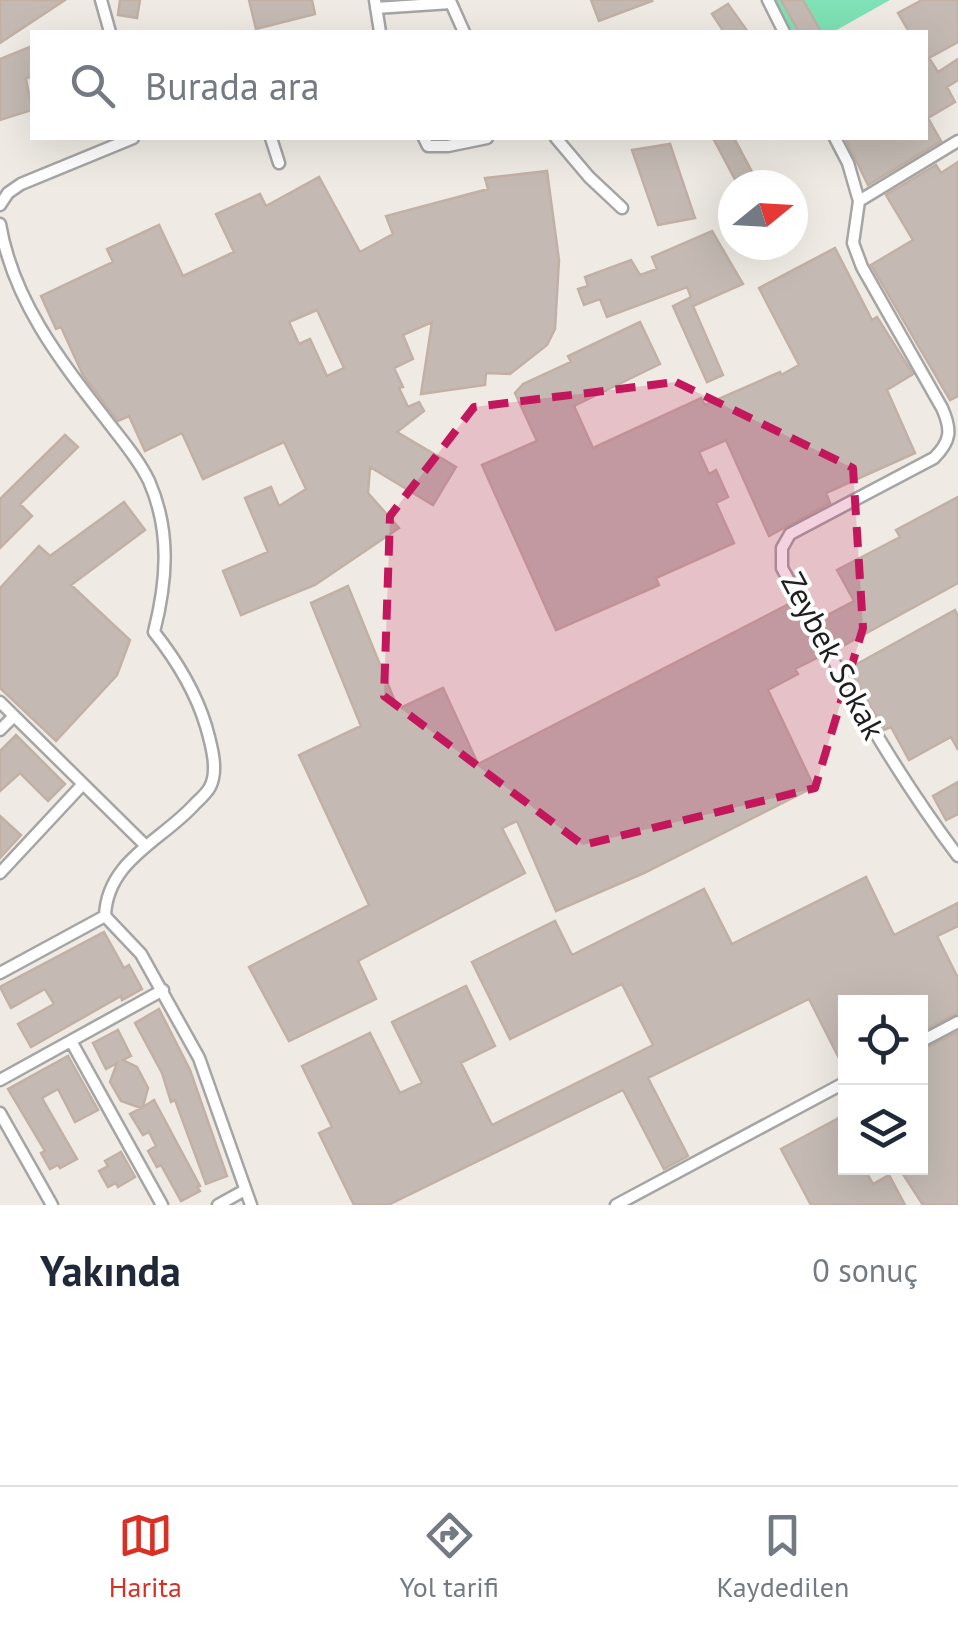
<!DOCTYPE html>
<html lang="tr">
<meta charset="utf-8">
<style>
:root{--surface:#fff;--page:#f2f2f3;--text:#1f2937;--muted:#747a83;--line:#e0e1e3;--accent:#d93025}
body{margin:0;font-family:"PT Sans",sans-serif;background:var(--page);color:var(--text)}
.controls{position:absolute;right:30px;bottom:30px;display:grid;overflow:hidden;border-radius:0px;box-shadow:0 10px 40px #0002}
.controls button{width:90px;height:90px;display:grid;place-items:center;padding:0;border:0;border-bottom:2px solid var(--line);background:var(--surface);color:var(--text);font:50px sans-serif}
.compass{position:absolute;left:718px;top:170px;width:90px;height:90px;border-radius:50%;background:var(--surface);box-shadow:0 10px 40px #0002;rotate:72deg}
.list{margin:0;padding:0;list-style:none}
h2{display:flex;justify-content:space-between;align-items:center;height:130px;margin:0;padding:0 40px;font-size:42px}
h2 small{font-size:32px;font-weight:400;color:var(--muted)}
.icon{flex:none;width:55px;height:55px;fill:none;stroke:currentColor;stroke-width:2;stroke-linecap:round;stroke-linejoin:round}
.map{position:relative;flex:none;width:958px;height:1205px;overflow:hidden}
.search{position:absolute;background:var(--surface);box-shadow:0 10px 40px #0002;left:30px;right:30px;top:30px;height:110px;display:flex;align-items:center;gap:25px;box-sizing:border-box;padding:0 35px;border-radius:0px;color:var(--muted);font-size:38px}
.sheet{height:280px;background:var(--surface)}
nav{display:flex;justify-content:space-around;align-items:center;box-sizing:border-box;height:140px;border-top:2px solid var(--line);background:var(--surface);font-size:28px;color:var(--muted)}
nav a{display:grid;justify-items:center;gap:5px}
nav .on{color:var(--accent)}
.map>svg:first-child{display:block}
</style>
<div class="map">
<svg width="958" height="1205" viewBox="0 0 958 1205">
<rect width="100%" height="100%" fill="#efebe4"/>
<path fill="#7fe1b5" d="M774,0H890L833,32H792Z"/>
<path fill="#c4bab3" stroke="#c2b0a5" stroke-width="2.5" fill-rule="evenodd" d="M0,0H65L0,43Z
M120,0H140L137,18L118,15Z
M249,0H312L315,14L256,29Z
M591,0H651L652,1L599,21Z
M781,0H803L821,32H799Z
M922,0H958V42L929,58L938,72L958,59V80L947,87L955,102L928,118L941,141L868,185L845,138H926V32H909L898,13Z
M728,4L748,32H724L712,14Z
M32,46V76L26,79L32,110L0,120V59Z
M713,138H734L759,185H738Z
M670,144L695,218L658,225L632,150Z
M958,162V396L950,400L871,265L913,240L886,195L936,165L941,173Z
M547,171L559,260L555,329L547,345L510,374L486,373L485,385L421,394L432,322L403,335L413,359L394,368L403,387L399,388L408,407L419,402L424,411L397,432L456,467L433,505L370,467L368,493L399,528L315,585L241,615L223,571L268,552L245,498L271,487L279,506L306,489L284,442L203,479L182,433L145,451L129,416L118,421L83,375L61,327L56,329L41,296L113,262L107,249L159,225L183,276L234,252L216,214L260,194L266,206L319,177L360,252L393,234L386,216L488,189L485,178ZM317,310L344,368L327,376L310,339L299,344L289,322Z
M712,231L743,284L693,306L723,375L707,382L673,306L691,297L687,287L607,317L600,299L584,305L578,289L588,286L585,277L631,260L640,275L657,269L652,257Z
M835,248L872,320L877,317L913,374L887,390L915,453L826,493L830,503L769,536L726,440L699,452L709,474L716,470L728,497L716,503L734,543L656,578L659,585L556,630L482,465L537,441L515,393L523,384L571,362L568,356L640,322L660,364L574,406L593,448L701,398L705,405L780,372L781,375L799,365L759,288Z
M65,435L78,447L20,504L32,516L0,548V499Z
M958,497V583L837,649L820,619L854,601L837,570L900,537L896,530Z
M124,502L145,530L71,585L130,640L117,675L56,741L0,688V588L39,546L50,556Z
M348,586L398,709L443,688L478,764L791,603L821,656L795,669L798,674L768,690L814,787L644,873L556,911L517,821L502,828L525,873L358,961L376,999L289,1041L249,967L369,905L299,755L361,726L311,603Z
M955,610L958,616V750L951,737L909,760L891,727L884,730L848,669Z
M16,735L65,784L48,801L20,773L0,791V751Z
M958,782V814L946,820L933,796Z
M0,816L21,835L0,858Z
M866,877L894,935L958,903V926L937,936L958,978V1013L920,1032V1002H846V1072L809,999L648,1078L688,1156L664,1169L623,1090L388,1205H354L319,1133L332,1127L302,1066L370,1033L400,1093L422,1083L392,1022L466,986L495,1046L461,1063L492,1125L653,1045L622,984L510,1039L472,962L555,921L572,955L704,889L732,944Z
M104,932L124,968L129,965L142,989L122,1000L121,996L31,1047L18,1024L54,1004L45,989L11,1008L0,987Z
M159,1009L190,1070L227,1176L206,1184L175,1100L171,1102L162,1073L135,1023Z
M118,1030L131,1056L123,1060L137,1067L148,1088L143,1107L154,1100L200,1186L197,1187L200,1191L181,1201L161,1165L157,1167L148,1151L156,1146L149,1132L143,1135L130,1114L141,1108L121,1101L110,1082L117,1063L106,1069L93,1043Z
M958,1032V1205H923L899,1168H920V1051Z
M68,1056L98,1110L75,1122L58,1089L42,1098L77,1159L60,1168L58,1165L50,1169L41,1153L45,1151L8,1089Z
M846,1114V1168H864L873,1184L889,1175L905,1205H811L781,1149Z
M121,1152L135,1177L118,1187L116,1183L108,1187L99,1171L108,1166L105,1161Z"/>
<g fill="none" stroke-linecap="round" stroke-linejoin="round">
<defs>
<path id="minor" d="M101,0L110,32
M375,0L380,32
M768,0L784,32
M376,8L451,3L464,32
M271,138L279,163
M424,138L428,146H448L487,138
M556,138L589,177L622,208
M835,138L848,163L859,201L853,243L862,267L942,408C952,430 951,441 934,458L790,534L782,548V568C837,667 889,765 958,856
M859,201L958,141
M0,205L8,193L21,184L133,138
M0,224C13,300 59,359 105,418C120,438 138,458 149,481C171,531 167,581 154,632C177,661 195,690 206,726C211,744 219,770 210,787C207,793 199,800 194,805C161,841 107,861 105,916L141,954L199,1058L251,1205
M0,702L146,846
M0,730L14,716
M0,873L83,784
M0,973L105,916
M71,1041L162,1205
M920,1042L958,1022
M0,1080L163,990
M0,1113L52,1205
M218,1205L245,1190
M616,1205L846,1082"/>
</defs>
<use href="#minor" stroke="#a5a5a5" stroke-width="15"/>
<use href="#minor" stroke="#fff" stroke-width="10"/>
</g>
<path fill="#c2185b" fill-opacity="0.2" stroke="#c2185b" stroke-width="8" stroke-dasharray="20 12" stroke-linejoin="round" d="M676,382L853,468L863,628L815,788L583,845L384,696L390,516L474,407Z"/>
<g text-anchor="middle" stroke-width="8" stroke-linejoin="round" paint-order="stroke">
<g font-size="32" fill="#1e1e1e" stroke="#fff">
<text transform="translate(833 656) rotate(62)" y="11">Zeybek Sokak</text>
</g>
</g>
</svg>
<div class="controls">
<button><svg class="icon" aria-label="locate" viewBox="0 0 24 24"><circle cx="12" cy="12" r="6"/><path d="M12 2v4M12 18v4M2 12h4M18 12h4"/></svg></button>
<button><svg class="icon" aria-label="layers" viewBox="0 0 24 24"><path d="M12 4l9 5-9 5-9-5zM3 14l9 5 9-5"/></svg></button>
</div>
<svg class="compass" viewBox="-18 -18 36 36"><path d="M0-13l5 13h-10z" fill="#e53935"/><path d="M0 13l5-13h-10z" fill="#747a83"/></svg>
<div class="search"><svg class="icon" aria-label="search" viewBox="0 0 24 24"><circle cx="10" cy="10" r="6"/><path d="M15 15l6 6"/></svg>Burada ara</div>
</div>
<section class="sheet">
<h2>Yakında<small>0 sonuç</small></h2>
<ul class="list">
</ul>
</section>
<nav>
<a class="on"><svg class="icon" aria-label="map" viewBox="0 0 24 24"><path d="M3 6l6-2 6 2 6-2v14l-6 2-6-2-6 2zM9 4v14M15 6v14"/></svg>Harita</a>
<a><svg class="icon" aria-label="directions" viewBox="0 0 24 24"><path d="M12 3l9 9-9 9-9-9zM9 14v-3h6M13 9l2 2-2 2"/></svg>Yol tarifi</a>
<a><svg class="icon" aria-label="saved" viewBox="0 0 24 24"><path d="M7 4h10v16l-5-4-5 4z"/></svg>Kaydedilen</a>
</nav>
